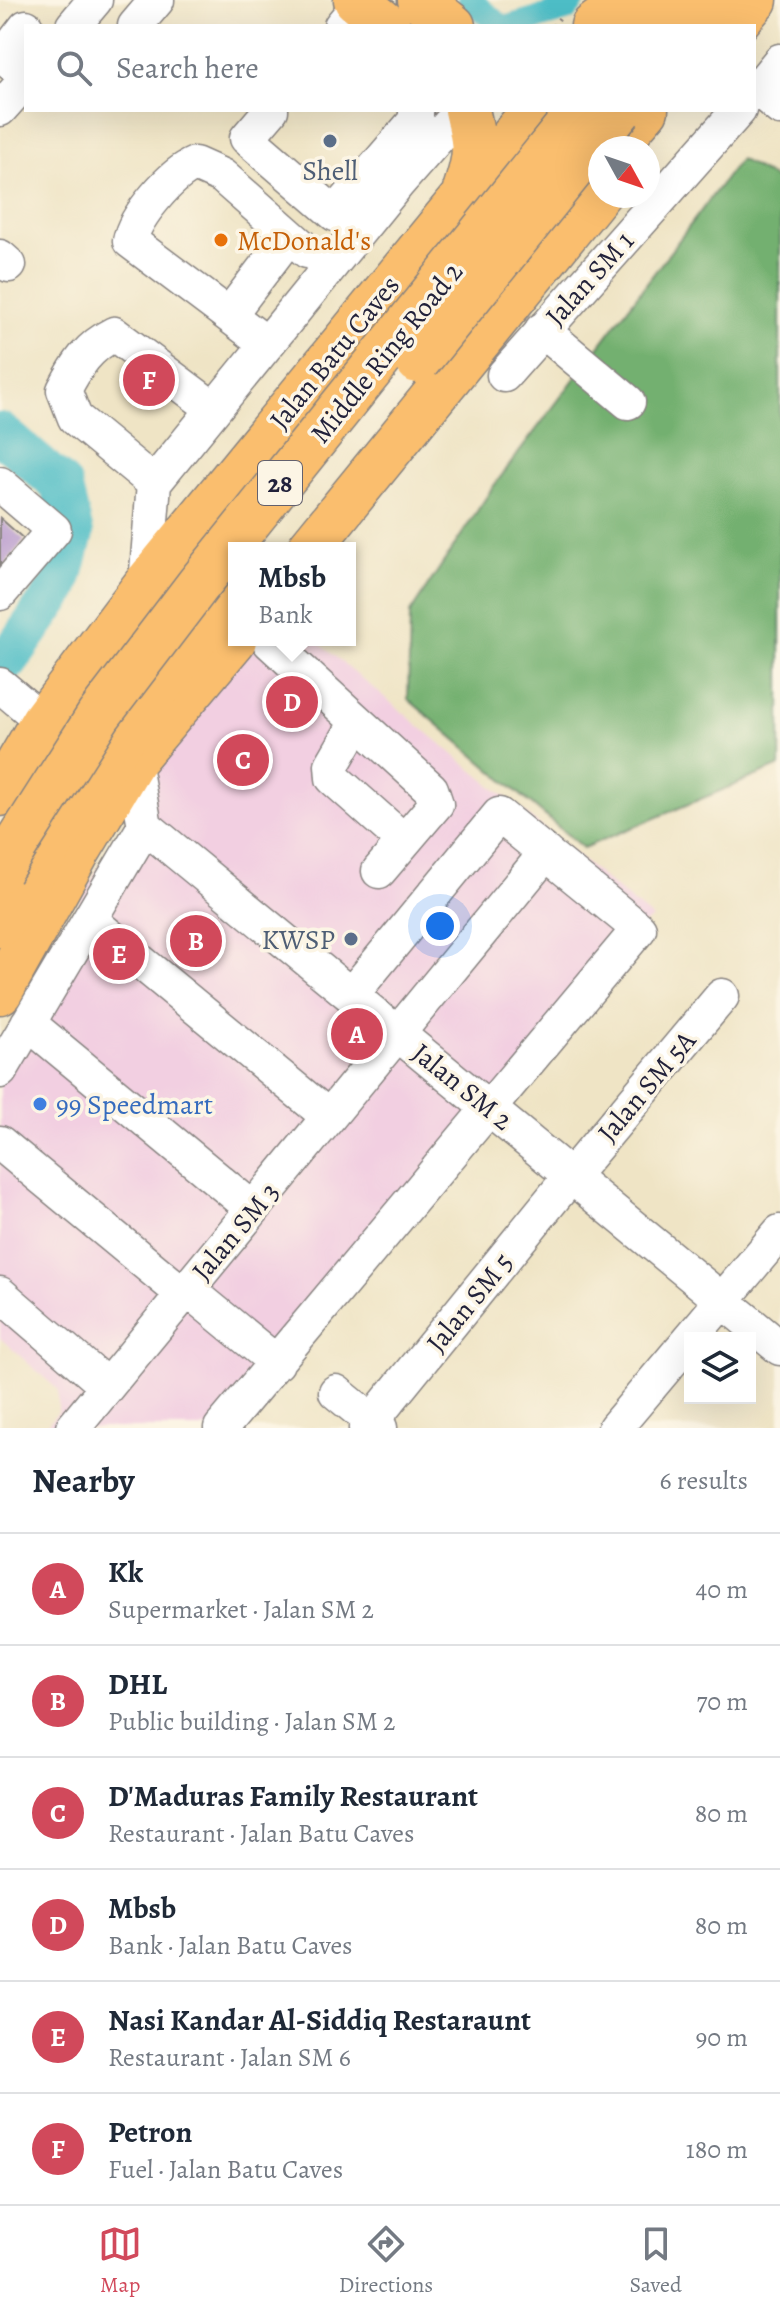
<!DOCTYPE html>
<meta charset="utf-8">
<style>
:root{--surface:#fff;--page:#f2f2f3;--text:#1f2937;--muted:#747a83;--line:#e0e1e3;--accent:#d1495b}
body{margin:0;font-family:Alegreya,serif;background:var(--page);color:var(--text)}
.controls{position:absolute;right:24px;bottom:24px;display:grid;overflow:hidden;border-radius:0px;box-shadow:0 8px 32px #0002}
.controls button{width:72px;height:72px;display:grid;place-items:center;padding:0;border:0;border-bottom:2px solid var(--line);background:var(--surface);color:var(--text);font:40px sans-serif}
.compass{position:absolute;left:588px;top:136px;width:72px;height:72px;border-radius:50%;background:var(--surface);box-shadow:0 8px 32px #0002;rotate:130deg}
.you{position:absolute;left:440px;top:926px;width:28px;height:28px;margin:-20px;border:6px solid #fff;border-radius:50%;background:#1a73e8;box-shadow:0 0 0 12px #1a73e833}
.badge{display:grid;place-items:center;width:52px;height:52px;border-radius:50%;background:var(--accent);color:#fff;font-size:26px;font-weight:700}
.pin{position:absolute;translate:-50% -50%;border:4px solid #fff;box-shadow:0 2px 8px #0006}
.popup{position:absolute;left:228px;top:542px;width:128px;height:104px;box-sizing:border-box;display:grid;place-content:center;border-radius:0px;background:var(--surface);filter:drop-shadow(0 2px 6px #0005);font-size:26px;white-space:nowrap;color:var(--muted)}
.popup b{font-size:30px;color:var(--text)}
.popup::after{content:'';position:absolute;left:50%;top:100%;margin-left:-16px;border:16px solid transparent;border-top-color:var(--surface)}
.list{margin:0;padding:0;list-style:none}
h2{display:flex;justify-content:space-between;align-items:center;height:104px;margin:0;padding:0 32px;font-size:34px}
h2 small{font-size:26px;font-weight:400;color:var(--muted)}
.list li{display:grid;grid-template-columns:52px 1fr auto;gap:24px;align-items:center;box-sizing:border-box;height:112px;padding:0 32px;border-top:2px solid var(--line)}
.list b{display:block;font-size:30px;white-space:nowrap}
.list p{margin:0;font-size:26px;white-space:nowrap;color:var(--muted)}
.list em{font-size:26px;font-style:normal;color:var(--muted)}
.icon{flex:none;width:44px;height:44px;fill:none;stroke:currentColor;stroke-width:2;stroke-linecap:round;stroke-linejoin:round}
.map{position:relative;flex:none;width:780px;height:1428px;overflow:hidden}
.search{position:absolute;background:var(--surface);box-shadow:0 8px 32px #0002;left:24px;right:24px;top:24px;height:88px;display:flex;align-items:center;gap:20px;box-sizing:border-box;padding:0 28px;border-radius:0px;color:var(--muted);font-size:30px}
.sheet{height:776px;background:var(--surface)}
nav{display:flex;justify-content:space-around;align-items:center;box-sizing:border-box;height:112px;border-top:2px solid var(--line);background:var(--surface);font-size:22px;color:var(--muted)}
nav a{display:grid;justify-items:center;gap:4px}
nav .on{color:var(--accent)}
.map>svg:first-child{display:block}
</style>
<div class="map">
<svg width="780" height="1428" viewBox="0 0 780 1428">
<rect width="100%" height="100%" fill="#fcf5e5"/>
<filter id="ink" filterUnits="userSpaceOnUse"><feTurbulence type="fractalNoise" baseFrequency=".0125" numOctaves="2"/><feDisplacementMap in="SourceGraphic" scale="16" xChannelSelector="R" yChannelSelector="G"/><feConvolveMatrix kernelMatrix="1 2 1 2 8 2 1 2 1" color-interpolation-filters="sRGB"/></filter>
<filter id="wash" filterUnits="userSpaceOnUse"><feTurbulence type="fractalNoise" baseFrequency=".006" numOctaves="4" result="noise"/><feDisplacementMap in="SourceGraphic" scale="32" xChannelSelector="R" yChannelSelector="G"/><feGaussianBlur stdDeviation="1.8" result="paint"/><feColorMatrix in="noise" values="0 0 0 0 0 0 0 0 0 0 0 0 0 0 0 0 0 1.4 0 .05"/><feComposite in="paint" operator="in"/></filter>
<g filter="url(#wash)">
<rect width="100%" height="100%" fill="#efe4c5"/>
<path fill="#f2cfe1" d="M247,640H315L652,918L639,929L211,1428H44L58,1412V1390L0,1338V1046L97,870L174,746Z"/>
<path fill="#73b06f" stroke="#4a6955" stroke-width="2" d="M740,159L780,182V766L583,848L408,699L410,613L493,487Z"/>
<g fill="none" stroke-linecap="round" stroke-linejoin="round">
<path stroke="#4ebdc6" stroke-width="24" d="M469,0L501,26
M511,26L566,10L574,0"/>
<path stroke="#4ebdc6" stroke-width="42" d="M0,433L61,485L73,534L59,587L8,660"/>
</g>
<g id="blocks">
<path fill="#b79ace" d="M0,518L25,540L0,570Z"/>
</g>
</g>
<g filter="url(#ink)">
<use href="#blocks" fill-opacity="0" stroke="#888380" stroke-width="2"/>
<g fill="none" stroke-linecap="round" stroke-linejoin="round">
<defs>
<path id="minor" d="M73,26L95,0
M135,26L157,0
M341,26L360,3
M26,27L3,57L26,74
M758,89L780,108
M754,93L780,61
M0,109L26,80
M271,110L247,138L335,214L416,120V110
M0,257L9,265
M229,315L289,236
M542,330L628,402
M267,344L130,241C135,216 171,174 195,164L222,176L307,251
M504,375L739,110
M154,483L75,418L64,390C77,365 88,347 114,334L214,409
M0,484L54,530L0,593
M146,584L154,483L398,183L462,110
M270,642L431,789L436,804L379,871
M0,685L43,721
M357,722L332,765L333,778L404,841
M133,760L145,826L780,1348
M90,920L329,1117
M28,1023L253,1209
M0,1071L145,826
M0,1143L183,1294
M187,1289L277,1363
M0,1294L107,1386
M336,1392L380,1428
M73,1428L546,853
M221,1428L639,929L499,815L351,995
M366,1428L571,1176L722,996
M615,1428L780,1232"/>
<path id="major" d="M356,0L388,26
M420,0L453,26
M593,26L622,4
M733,26L755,0
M613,148L646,110
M464,193C477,155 476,148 467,110
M310,548L600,192
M0,794L43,721L146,584L534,110
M0,992L76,855L133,760L234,640"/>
<path id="highway" d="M648,26L668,0
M687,26L708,0
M0,925C72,809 148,696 234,590"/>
</defs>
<use href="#minor" stroke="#888380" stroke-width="37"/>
<use href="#major" stroke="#888380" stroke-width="47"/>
<use href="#highway" stroke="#888380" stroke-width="47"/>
<path stroke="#888380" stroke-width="4" stroke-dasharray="2 6" stroke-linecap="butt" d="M553,26L561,16"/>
<use href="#minor" stroke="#fff" stroke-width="34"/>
<use href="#major" stroke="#fabe6e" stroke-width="44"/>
<use href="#highway" stroke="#fabe6e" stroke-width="44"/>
<defs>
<path id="highway-bridge" d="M418,361L620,110
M0,870L99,715L198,585L580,110"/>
</defs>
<use href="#highway-bridge" stroke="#888380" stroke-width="47" stroke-linecap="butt"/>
<use href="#highway-bridge" stroke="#fabe6e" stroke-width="44"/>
</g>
</g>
<g fill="#5c6f8a" stroke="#fcf5e5" stroke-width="3">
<circle cx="330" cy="141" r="8"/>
<circle cx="351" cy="939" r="8"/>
</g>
<circle fill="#e8710a" stroke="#fcf5e5" stroke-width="3" cx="221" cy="240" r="8"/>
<circle fill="#3f7fe0" stroke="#fcf5e5" stroke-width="3" cx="40" cy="1104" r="8"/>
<g text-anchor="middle" stroke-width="7" stroke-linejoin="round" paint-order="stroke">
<rect fill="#fcf5e5" stroke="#63616e" stroke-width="2" x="258" y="461" width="44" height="44" rx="6"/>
<g font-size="26" font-weight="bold" fill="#22223b">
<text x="280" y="492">28</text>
</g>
<g font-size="28" fill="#4e5e75" stroke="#fcf5e5">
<text x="330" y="180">Shell</text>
<text x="335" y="949" text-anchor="end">KWSP</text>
</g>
<g font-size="28" fill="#c56008" stroke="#fcf5e5" text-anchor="start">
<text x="237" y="250">McDonald's</text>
</g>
<g font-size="28" fill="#22223b" stroke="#fcf5e5">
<text transform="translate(589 278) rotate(-48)" y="10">Jalan SM 1</text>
<text transform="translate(334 352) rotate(-51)" y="10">Jalan Batu Caves</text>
<text transform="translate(386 352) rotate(-51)" y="10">Middle Ring Road 2</text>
<text transform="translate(463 1086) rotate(39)" y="10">Jalan SM 2</text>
<text transform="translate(646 1086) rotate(-50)" y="10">Jalan SM 5A</text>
<text transform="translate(235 1231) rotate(-50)" y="10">Jalan SM 3</text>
<text transform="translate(469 1302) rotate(-51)" y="10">Jalan SM 5</text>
</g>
<g font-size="28" fill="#366cbe" stroke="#fcf5e5" text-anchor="start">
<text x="56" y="1114">99 Speedmart</text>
</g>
</g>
</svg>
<div class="controls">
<button><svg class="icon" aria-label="layers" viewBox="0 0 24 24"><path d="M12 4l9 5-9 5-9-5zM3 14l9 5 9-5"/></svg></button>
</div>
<svg class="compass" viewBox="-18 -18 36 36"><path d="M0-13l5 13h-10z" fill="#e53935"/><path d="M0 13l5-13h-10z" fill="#747a83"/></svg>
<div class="you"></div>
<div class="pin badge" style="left:357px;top:1034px">A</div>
<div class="pin badge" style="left:196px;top:941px">B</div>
<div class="pin badge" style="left:243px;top:760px">C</div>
<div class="pin badge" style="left:292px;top:702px">D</div>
<div class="popup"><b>Mbsb</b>Bank</div>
<div class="pin badge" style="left:119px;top:954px">E</div>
<div class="pin badge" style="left:149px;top:380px">F</div>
<div class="search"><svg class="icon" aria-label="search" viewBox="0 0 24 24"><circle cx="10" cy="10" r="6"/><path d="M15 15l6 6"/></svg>Search here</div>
</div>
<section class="sheet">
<h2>Nearby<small>6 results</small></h2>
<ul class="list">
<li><span class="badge">A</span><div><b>Kk</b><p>Supermarket · Jalan SM 2</p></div><em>40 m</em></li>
<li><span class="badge">B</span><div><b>DHL</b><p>Public building · Jalan SM 2</p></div><em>70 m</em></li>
<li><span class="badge">C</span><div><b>D'Maduras Family Restaurant</b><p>Restaurant · Jalan Batu Caves</p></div><em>80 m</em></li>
<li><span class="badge">D</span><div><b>Mbsb</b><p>Bank · Jalan Batu Caves</p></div><em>80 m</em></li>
<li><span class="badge">E</span><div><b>Nasi Kandar Al-Siddiq Restaraunt</b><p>Restaurant · Jalan SM 6</p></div><em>90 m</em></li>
<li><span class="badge">F</span><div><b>Petron</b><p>Fuel · Jalan Batu Caves</p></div><em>180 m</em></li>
</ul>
</section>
<nav>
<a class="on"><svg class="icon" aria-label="map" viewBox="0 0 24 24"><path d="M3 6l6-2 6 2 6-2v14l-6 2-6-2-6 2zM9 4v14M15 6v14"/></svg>Map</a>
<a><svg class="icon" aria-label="directions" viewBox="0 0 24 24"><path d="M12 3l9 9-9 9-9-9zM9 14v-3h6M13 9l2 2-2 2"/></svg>Directions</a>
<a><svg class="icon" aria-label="saved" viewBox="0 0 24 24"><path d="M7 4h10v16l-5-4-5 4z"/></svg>Saved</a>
</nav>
